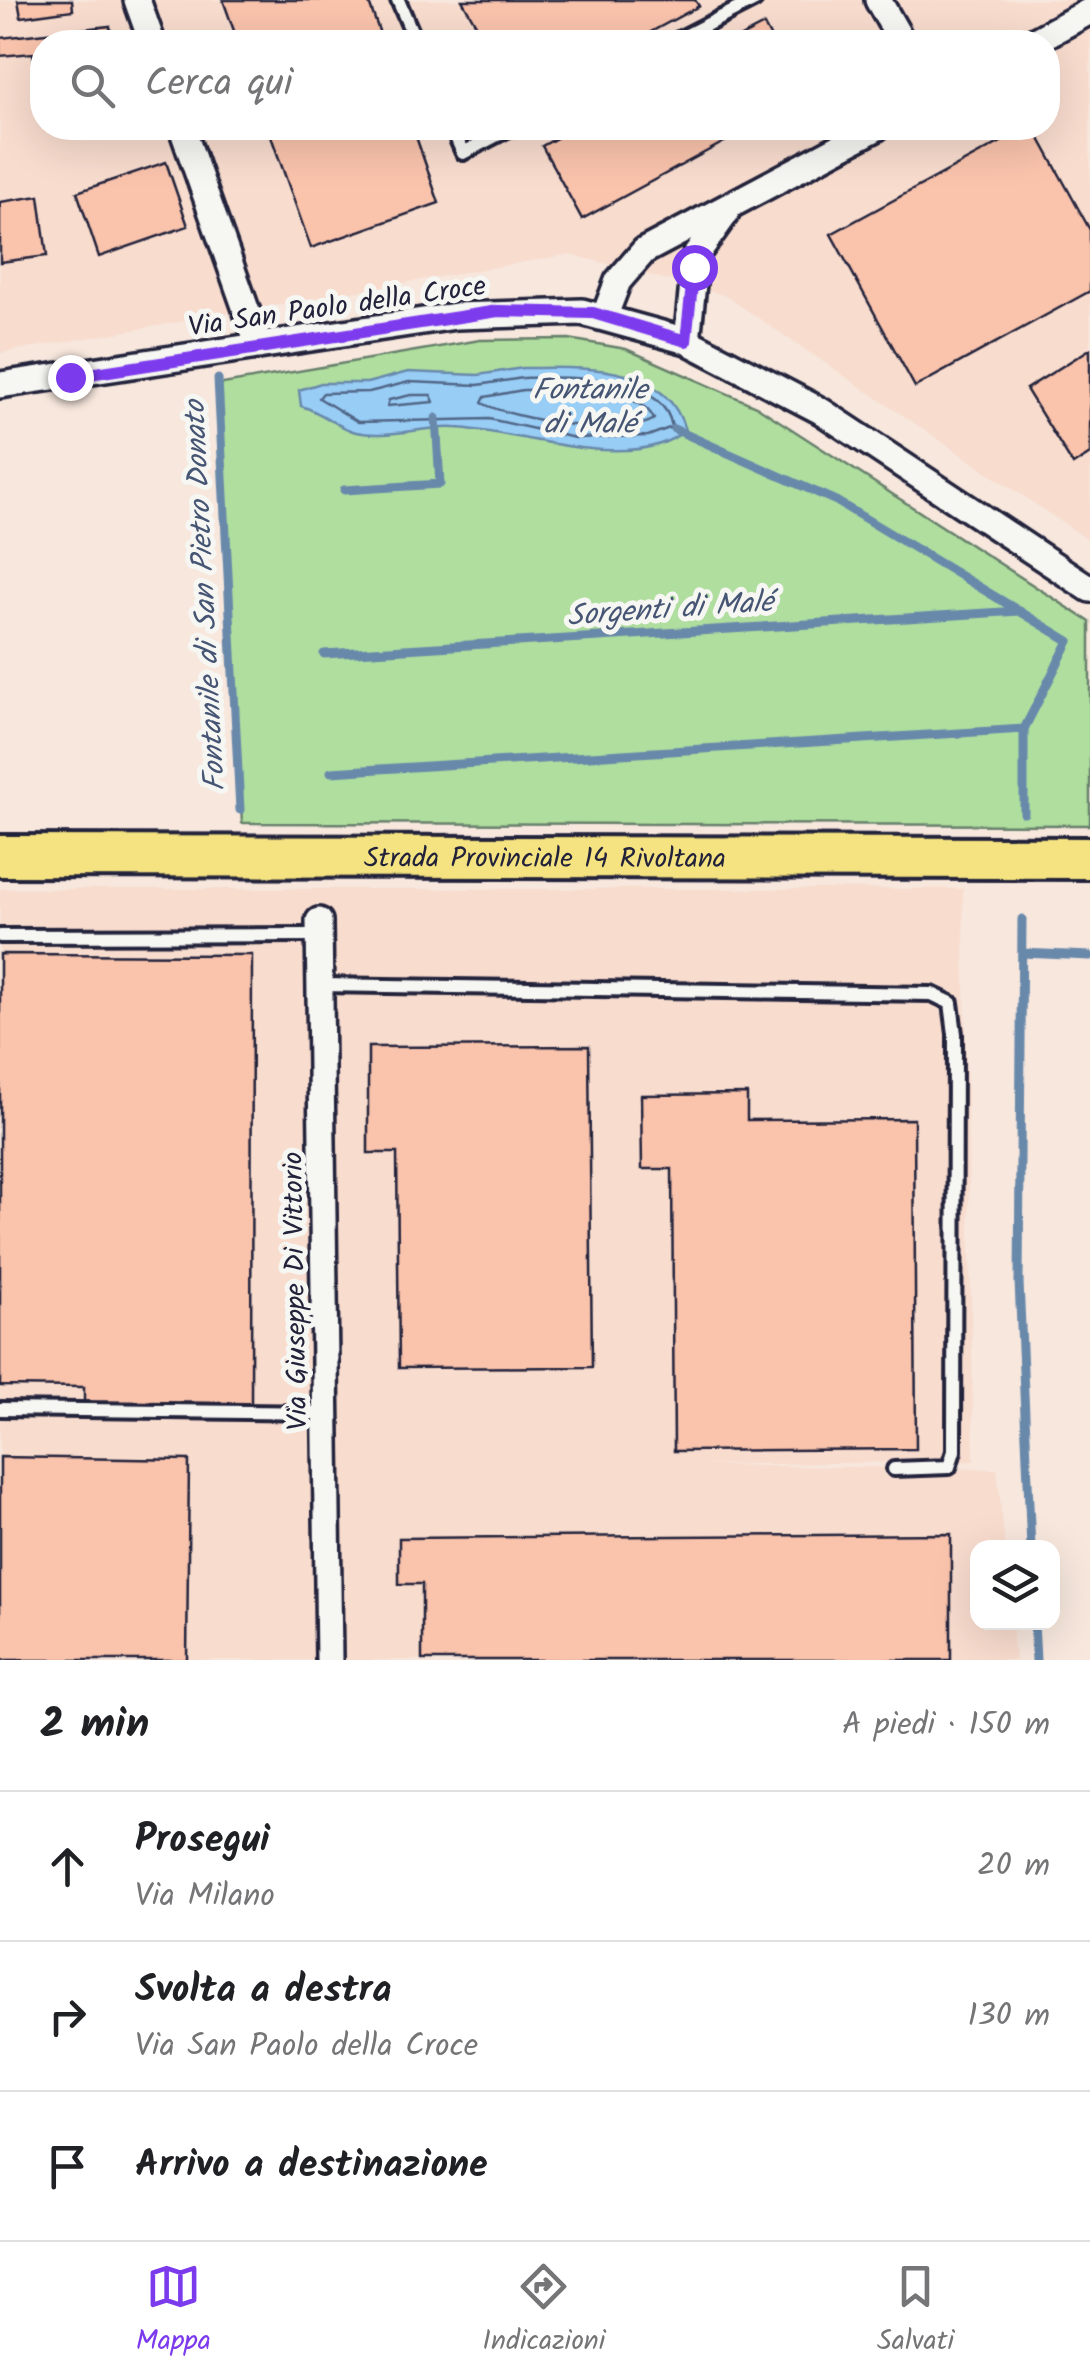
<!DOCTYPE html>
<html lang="it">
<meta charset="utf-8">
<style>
:root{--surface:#fff;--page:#f2f2f2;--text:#202124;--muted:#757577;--line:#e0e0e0;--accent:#7c3aed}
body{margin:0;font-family:Kalam,sans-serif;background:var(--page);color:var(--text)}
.controls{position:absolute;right:30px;bottom:30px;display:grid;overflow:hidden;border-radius:20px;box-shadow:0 10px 40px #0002}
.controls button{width:90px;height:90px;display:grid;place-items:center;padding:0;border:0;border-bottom:2px solid var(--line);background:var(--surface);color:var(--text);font:50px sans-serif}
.stop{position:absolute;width:30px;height:30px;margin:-22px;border:8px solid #7c3aed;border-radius:50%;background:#fff}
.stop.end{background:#7c3aed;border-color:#fff;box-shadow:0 2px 10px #0008}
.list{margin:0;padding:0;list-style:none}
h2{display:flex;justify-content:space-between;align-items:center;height:130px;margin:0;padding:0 40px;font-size:42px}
h2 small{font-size:32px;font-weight:400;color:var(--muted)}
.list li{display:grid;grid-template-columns:65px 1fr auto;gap:30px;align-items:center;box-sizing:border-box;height:150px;padding:0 40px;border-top:2px solid var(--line)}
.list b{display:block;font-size:38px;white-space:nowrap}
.list p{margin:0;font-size:32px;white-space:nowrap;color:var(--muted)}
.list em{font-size:32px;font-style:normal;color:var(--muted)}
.icon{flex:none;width:55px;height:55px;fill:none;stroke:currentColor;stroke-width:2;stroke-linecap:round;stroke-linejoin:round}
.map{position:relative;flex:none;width:1090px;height:1660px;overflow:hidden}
.search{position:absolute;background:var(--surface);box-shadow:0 10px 40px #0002;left:30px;right:30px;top:30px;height:110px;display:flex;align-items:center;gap:25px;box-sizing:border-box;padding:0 35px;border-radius:40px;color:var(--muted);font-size:38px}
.sheet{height:580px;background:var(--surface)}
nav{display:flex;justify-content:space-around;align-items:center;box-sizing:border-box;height:140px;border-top:2px solid var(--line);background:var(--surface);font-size:28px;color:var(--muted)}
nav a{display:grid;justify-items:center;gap:5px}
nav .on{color:var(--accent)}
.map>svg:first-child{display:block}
</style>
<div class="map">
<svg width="1090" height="1660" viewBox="0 0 1090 1660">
<rect width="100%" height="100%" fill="#f7e7dd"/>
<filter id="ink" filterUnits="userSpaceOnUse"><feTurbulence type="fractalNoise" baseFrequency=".01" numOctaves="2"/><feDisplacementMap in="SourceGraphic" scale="20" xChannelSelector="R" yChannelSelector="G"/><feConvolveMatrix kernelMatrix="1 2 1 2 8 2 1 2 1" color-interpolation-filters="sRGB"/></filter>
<g filter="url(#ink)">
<path fill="#f8dcce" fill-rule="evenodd" d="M0,0H1090V541L724,295L570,254L0,353ZM42,42H1048V128H42Z
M0,889H963L974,1461L691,1465L997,1469L1005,1547L978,1548V1622L1012,1623L1015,1660H0Z"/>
<path fill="#afde9e" stroke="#68806c" stroke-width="2.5" d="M569,339L626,349L756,406L1090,622V825L242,823L217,385L480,340Z"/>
<path fill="#98cdf6" stroke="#6989ab" stroke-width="2.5" d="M523,368C580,368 666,361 685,430C633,476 517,430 455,428C423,426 387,439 356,432C339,428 322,412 301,406L299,390L321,383H367L408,372L478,375Z"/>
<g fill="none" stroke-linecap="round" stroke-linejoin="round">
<path stroke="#516686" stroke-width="2.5" d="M523,378C563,377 664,372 672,427L648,436L575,438L489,419L358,422L319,398L323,393L369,392L409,382L478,385Z
M523,390C556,390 638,384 654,419C625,439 512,419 482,403L485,397Z
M411,395H431L434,402L387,406L389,400Z"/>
<path stroke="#6989ab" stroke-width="9" d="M218,379L240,810
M674,429L836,501L1069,641L1024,729V813
M344,490L440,484L436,418
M324,654L1020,611
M331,772L1024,729
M1022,919L1019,1282L1031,1548
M1022,953L1090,956
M1034,1622L1036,1660"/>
</g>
<path fill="#f9c3ac" stroke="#22223b" stroke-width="2.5" d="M18,0H72L73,10L21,17Z
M223,0H368L383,42H238Z
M462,0H695L699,6L632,42H486Z
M764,25L773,42H731Z
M110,26L111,42H42L39,117L33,53L0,56V38Z
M268,128H413L439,203L311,248Z
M575,128H750L582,219L542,146Z
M1027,128H1034L1090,230V291L915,387L831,234Z
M166,162L188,226L99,257L77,192Z
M39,196L47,256L0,262V202Z
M1090,349V454L1073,465L1026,389Z
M0,954L252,955L251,1410L84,1409V1387L0,1386Z
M589,1046L592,1367L399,1368L397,1153H368V1047Z
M747,1094V1120L914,1119L916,1449L674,1451L672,1169H642L641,1095Z
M0,1457L189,1460L187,1660H0Z
M951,1534V1660H422V1584H399V1538Z"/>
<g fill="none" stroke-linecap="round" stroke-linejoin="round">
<defs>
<path id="service" d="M398,0L416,42
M673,42L755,0
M452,128L463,153L511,128
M0,936L319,935
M319,985L932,994L951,1003L955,1034L954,1451L949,1467L894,1469
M0,1409L325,1413"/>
<path id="minor" d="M137,0L152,42
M878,0L902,42
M1033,42L1090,11
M182,128L259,346
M605,315L618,281L644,251L876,128
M687,341L696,255L726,213
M0,385L456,316L582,312L687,341L821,411L1090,589
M319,921L329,1660"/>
<g id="primary">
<path id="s1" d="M0,856L1090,858"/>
</g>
</defs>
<use href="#service" stroke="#22223b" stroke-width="20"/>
<use href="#minor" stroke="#22223b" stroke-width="32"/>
<use href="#primary" stroke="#22223b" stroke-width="48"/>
<use href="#service" stroke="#f6f6f2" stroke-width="12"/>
<use href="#minor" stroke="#f6f6f2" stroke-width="25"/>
<use href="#primary" stroke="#f5e381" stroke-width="40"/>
</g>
</g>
<g fill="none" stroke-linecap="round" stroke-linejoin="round" filter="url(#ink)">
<path stroke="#7c3aed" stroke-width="12" d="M70,377L498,311L593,313L686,341L694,267"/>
</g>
<g text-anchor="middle" stroke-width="10" stroke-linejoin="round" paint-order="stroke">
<g font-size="28" fill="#22223b" stroke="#f6f6f2">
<text transform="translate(337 305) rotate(-8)" y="10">Via San Paolo della Croce</text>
<text dy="10" stroke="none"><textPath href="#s1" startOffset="545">Strada Provinciale 14 Rivoltana</textPath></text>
<text transform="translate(294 1291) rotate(-91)" y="10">Via Giuseppe Di Vittorio</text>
</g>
<g font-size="30" font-style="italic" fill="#455573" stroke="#f6f6f2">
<text x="590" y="399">Fontanile<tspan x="590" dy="34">di Malé</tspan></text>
<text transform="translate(204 596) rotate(-93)" y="10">Fontanile di San Pietro Donato</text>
<text transform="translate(670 608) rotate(-4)" y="10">Sorgenti di Malé</text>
</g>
</g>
</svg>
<div class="controls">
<button><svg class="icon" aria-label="layers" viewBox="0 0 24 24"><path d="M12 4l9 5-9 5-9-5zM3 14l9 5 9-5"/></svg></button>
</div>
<div class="stop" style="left:694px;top:267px"></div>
<div class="stop end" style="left:70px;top:377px"></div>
<div class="search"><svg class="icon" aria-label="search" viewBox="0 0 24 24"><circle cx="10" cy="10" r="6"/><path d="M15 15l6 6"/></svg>Cerca qui</div>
</div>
<section class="sheet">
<h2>2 min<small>A piedi · 150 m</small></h2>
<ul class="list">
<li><svg class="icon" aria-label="ahead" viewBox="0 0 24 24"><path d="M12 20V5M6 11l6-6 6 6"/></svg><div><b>Prosegui</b><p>Via Milano</p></div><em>20 m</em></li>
<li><svg class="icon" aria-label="right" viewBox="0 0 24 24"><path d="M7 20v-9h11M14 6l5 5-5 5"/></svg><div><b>Svolta a destra</b><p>Via San Paolo della Croce</p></div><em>130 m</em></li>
<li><svg class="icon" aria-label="arrive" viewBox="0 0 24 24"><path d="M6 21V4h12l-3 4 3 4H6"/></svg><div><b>Arrivo a destinazione</b></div></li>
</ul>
</section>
<nav>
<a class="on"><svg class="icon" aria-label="map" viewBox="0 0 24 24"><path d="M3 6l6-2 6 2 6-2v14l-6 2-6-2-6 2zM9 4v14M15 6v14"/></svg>Mappa</a>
<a><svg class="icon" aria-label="directions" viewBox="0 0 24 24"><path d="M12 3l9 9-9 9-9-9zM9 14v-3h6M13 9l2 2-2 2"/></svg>Indicazioni</a>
<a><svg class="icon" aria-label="saved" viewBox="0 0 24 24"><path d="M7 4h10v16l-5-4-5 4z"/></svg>Salvati</a>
</nav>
